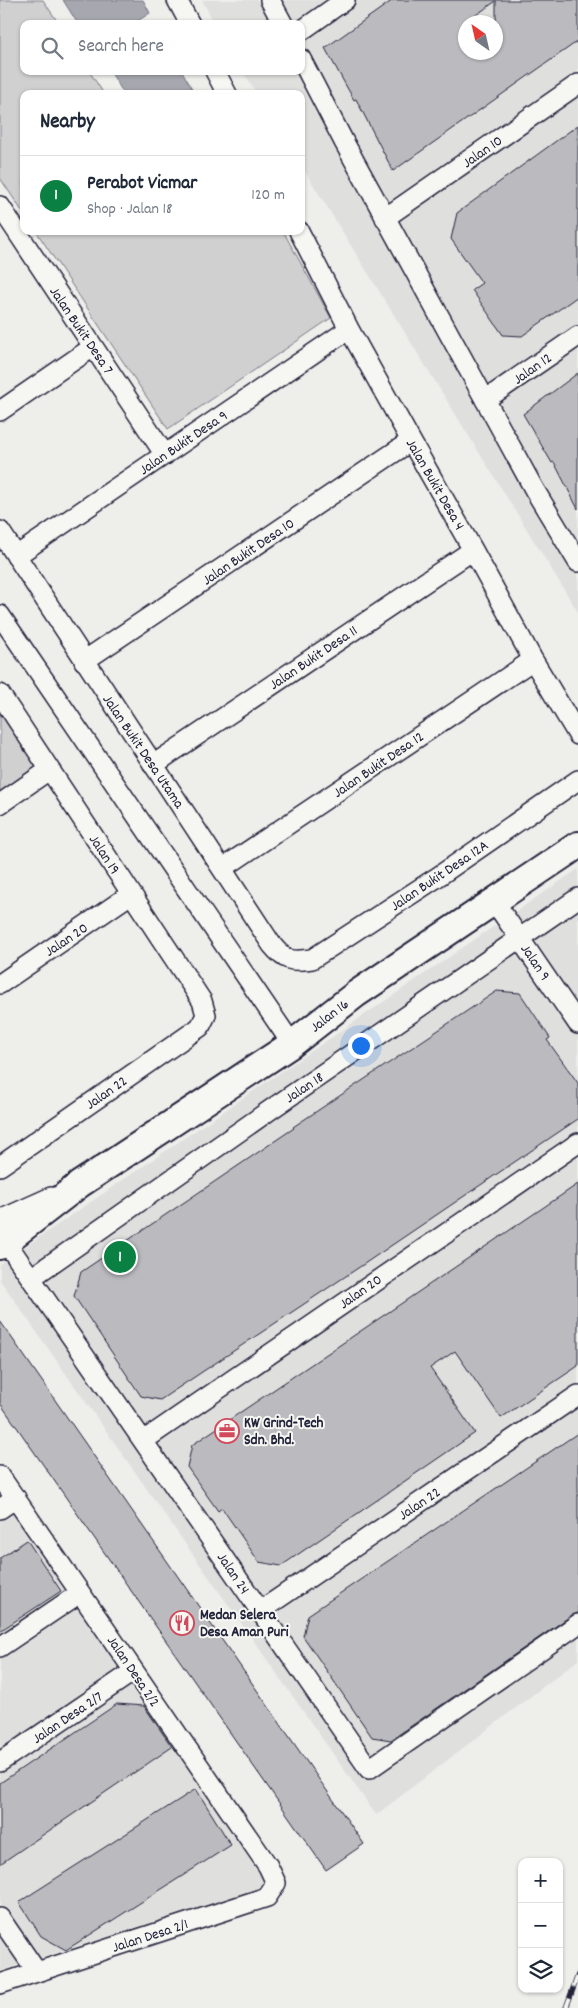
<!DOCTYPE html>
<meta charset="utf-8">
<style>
:root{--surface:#fff;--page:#f2f2f3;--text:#1f2937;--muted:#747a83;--line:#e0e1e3;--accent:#0b8043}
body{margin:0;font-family:Dekko,sans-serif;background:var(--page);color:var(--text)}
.controls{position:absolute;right:15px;bottom:15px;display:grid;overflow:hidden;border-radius:10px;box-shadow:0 1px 4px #0004}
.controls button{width:45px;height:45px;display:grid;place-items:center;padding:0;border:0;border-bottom:1px solid var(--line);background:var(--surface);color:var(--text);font:25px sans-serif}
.compass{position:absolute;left:458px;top:15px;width:45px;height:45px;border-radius:50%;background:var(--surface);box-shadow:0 1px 4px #0004;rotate:326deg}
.you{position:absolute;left:360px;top:1045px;width:18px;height:18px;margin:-12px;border:4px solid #fff;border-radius:50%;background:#1a73e8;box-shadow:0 0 0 8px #1a73e833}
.badge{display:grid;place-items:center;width:32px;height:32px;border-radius:50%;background:var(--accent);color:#fff;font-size:16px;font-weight:700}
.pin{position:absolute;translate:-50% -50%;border:2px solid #fff;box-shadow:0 1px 5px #0006}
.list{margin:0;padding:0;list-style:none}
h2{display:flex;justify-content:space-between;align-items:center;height:65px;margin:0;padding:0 20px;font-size:21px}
h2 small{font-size:16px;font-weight:400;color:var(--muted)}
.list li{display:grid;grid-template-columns:32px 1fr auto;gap:15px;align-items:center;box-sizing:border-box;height:80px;padding:0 20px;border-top:1px solid var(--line)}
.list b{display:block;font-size:19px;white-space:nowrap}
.list p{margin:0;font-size:16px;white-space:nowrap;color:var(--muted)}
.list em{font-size:16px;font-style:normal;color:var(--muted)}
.icon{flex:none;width:28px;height:28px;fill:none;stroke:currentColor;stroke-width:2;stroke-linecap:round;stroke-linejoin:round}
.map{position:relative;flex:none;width:578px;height:2008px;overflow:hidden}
.search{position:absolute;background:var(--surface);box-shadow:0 1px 4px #0004;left:20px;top:20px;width:285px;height:55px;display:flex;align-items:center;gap:12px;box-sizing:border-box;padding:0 18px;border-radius:10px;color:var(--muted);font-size:19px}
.panel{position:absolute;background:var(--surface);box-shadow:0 1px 4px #0004;left:20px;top:90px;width:285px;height:145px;border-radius:10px}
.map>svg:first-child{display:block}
</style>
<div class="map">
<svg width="578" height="2008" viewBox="0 0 578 2008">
<rect width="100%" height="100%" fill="#eeeeeb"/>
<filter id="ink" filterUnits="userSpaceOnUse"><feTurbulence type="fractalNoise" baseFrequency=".02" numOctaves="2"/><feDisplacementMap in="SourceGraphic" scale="10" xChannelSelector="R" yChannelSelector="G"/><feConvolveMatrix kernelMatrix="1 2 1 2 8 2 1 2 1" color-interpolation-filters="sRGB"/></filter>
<g filter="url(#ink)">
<path fill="#dfdfde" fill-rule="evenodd" d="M202,0H578V612L301,165V94H257L243,71H301V24H215ZM466,22H496V52H466Z
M578,869V1660L376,1815L0,1280V1264Z
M0,1485L269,1885L0,1971Z"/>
<path fill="#d0d0d1" stroke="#797986" d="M0,0H43L59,24H24V71H89L104,94H24V214L0,178Z
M36,231H283L331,318L168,429Z
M0,694L49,770L0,804Z"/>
<path fill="#a7a7af" stroke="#727281" d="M63,0H143L150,13L133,24H78Z
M110,71H182L195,94H124Z"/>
<path fill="#bbbbbf" stroke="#22223b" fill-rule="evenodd" d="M393,0H578V41L393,171L356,99L354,100L325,48ZM496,1V52H466V22Z
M578,125V296L522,336L503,335L472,290L482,283L451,239L457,213Z
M578,373V509L554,462L552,463L523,414Z
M497,991L520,993L550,1038L547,1040L578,1083V1119L367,1262L160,1400L141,1396L74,1296L81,1272L294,1128L293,1127Z
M578,1184V1366L501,1418L455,1351L430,1368L475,1433L281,1566L259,1562L222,1508L218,1511L187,1467L192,1445Z
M0,1321L364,1844L326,1870L0,1403Z
M578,1433V1613L572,1615L391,1740L372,1737L303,1636L308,1615Z
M27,1540L61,1591L0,1631V1558Z
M117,1704L144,1706L172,1747L0,1864V1783Z
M196,1789L231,1845L66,1950L41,1936L19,1902Z"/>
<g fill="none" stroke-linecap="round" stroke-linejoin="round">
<defs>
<path id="street" d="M177,0L190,24
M270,0L283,24
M301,31L345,0
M301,59L344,142L534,489L578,562
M215,71L227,94
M0,206L165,455
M385,218L578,84
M299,231L349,329L411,441L473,550L533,660L578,735
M485,400L578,336
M0,411L93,347
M0,531L272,945C285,961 291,962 312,959L436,878L578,780
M16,556L349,329
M0,615L292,1044
M84,661L411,441
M0,694L202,1001L206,1015L200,1027L0,1166
M153,765L473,550
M0,804L49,770
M223,868L533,660
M494,901L578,1024
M0,984L131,894
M0,1220L51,1197
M6,1242L369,1769L578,1624
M31,1278L270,1110L578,898
M143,1441L578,1143
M0,1476L268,1866L276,1883L267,1897L0,1984
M0,1509L16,1498
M260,1611L578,1395
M0,1647L80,1593
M0,1762L134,1671
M0,1918L37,1972"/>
<path id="secondary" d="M0,1246L80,1184L292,1044L356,994L578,845"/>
</defs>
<use href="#street" stroke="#22223b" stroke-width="22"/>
<use href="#secondary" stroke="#22223b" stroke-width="30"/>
<use href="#street" stroke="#f6f6f2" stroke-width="19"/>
<use href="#secondary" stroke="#f6f6f2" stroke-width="26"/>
<defs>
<path id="rail" d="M566,2008L578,1975"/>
</defs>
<use href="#rail" stroke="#22223b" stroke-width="5.5"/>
<use href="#rail" stroke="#f6f6f2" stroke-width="4" stroke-dasharray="11" stroke-linecap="butt"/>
</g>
</g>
<defs>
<symbol id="office-ring" viewBox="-11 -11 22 22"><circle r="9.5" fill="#f6f6f2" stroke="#d1495b" stroke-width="1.5"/><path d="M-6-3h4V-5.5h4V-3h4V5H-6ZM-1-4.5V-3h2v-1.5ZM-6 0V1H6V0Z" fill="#d1495b"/></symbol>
<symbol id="restaurant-ring" viewBox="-11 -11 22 22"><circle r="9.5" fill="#f6f6f2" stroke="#d1495b" stroke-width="1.5"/><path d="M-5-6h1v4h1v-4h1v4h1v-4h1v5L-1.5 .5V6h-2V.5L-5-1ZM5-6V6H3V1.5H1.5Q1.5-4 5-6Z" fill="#d1495b"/></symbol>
</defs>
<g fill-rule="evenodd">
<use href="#office-ring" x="213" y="1417" width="28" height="28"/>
<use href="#restaurant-ring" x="168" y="1609" width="28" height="28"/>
</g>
<g text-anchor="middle" stroke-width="4" stroke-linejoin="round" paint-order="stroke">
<g font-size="15" fill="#22223b" stroke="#f6f6f2">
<text transform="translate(482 151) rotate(-35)" y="5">Jalan 10</text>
<text transform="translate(82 330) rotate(56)" y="5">Jalan Bukit Desa 7</text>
<text transform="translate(532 368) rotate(-35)" y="5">Jalan 12</text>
<text transform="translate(183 442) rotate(-34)" y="5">Jalan Bukit Desa 9</text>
<text transform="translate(436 484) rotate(60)" y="5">Jalan Bukit Desa 4</text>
<text transform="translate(248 551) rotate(-34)" y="5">Jalan Bukit Desa 10</text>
<text transform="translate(313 657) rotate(-34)" y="5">Jalan Bukit Desa 11</text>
<text transform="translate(144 751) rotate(56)" y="5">Jalan Bukit Desa Utama</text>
<text transform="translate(378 764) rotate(-34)" y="5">Jalan Bukit Desa 12</text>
<text transform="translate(105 854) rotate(57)" y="5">Jalan 19</text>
<text transform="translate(439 875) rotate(-34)" y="5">Jalan Bukit Desa 12A</text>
<text transform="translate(66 939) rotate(-34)" y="5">Jalan 20</text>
<text transform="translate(536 962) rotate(56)" y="5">Jalan 9</text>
<text transform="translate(329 1015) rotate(-38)" y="5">Jalan 16</text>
<text transform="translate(304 1087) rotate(-34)" y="5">Jalan 18</text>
<text transform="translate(106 1092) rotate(-35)" y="5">Jalan 22</text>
<text transform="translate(360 1291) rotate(-35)" y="5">Jalan 20</text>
<text transform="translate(419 1503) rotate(-34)" y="5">Jalan 22</text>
<text transform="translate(234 1573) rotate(56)" y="5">Jalan 24</text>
<text transform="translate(134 1671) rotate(56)" y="5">Jalan Desa 2/2</text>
<text transform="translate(67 1717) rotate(-34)" y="5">Jalan Desa 2/7</text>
<text transform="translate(150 1935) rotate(-18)" y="5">Jalan Desa 2/1</text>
</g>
<g font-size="15" font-weight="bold" fill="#22223b" stroke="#f6f6f2" text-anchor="start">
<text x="244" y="1427">KW Grind-Tech<tspan x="244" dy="17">Sdn. Bhd.</tspan></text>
<text x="200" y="1619">Medan Selera<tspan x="200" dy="17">Desa Aman Puri</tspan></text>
</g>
</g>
</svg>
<div class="controls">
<button>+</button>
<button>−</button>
<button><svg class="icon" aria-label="layers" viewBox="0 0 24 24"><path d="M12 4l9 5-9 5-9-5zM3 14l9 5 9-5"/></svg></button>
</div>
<svg class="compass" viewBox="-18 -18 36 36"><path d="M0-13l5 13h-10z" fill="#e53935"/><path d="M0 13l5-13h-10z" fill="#747a83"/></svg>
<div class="you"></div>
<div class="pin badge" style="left:120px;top:1257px">1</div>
<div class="search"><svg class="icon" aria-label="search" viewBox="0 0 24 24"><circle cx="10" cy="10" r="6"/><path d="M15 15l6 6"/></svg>Search here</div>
<section class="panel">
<h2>Nearby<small></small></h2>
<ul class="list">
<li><span class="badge">1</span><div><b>Perabot Vicmar</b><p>Shop · Jalan 18</p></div><em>120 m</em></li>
</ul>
</section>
</div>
